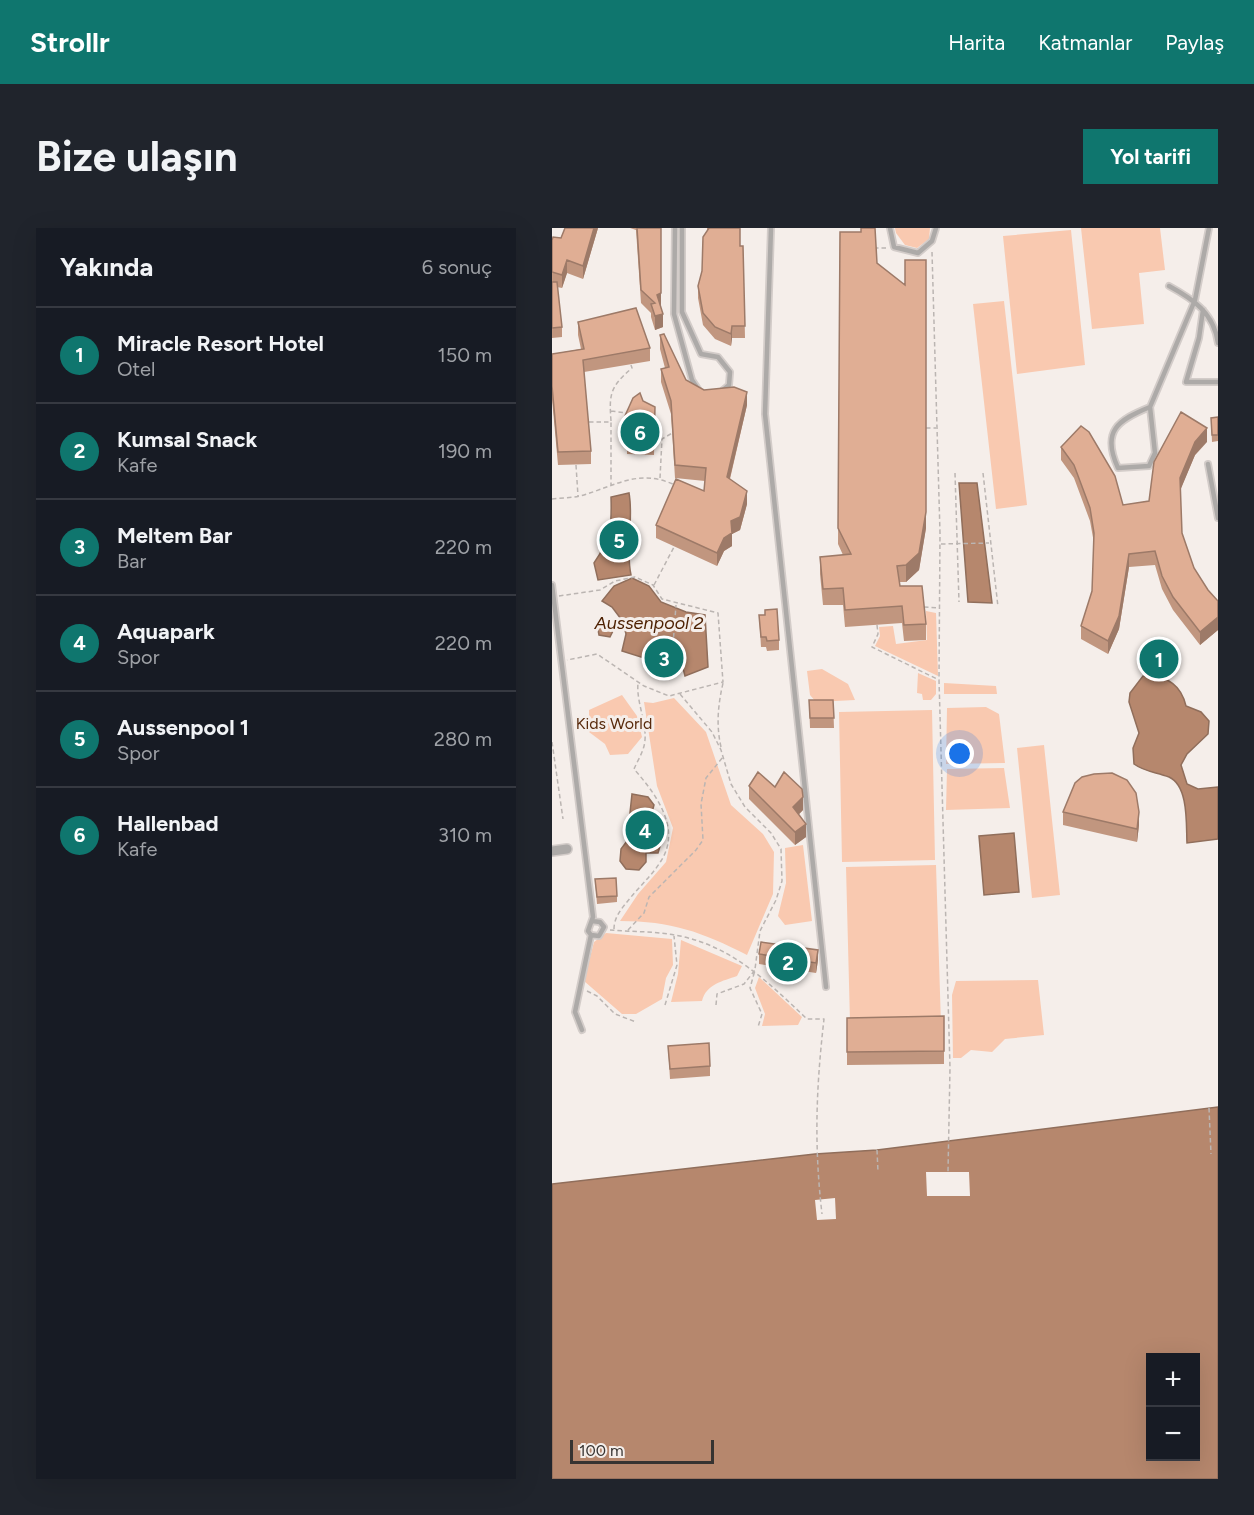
<!DOCTYPE html>
<html lang="tr">
<meta charset="utf-8">
<style>
:root{--surface:#171b24;--page:#20242c;--text:#f1f3f6;--muted:#9ea1a6;--line:#363941;--accent:#0f766e}
body{margin:0;font-family:Figtree,sans-serif;background:var(--page);color:var(--text)}
.controls{position:absolute;right:18px;bottom:18px;display:grid;overflow:hidden;border-radius:0px;box-shadow:0 6px 24px #0002}
.controls button{width:54px;height:54px;display:grid;place-items:center;padding:0;border:0;border-bottom:2px solid var(--line);background:var(--surface);color:var(--text);font:30px sans-serif}
.scale{position:absolute;left:18px;bottom:15px;width:144px;box-sizing:border-box;padding-left:6px;border:3px solid #363331;border-top:0;font-size:16px;line-height:21px;white-space:nowrap;color:#363331;-webkit-text-stroke:4px #f5eeea;paint-order:stroke}
.you{position:absolute;left:408px;top:526px;width:21px;height:21px;margin:-15px;border:4px solid #fff;border-radius:50%;background:#1a73e8;box-shadow:0 0 0 9px #1a73e833}
.badge{display:grid;place-items:center;width:39px;height:39px;border-radius:50%;background:var(--accent);color:#fff;font-size:20px;font-weight:700}
.pin{position:absolute;translate:-50% -50%;border:3px solid #fff;box-shadow:0 2px 6px #0006}
.list{margin:0;padding:0;list-style:none}
h2{display:flex;justify-content:space-between;align-items:center;height:78px;margin:0;padding:0 24px;font-size:26px}
h2 small{font-size:20px;font-weight:400;color:var(--muted)}
.list li{display:grid;grid-template-columns:39px 1fr auto;gap:18px;align-items:center;box-sizing:border-box;height:96px;padding:0 24px;border-top:2px solid var(--line)}
.list b{display:block;font-size:22px;white-space:nowrap}
.list p{margin:0;font-size:20px;white-space:nowrap;color:var(--muted)}
.list em{font-size:20px;font-style:normal;color:var(--muted)}
.map{position:relative;flex:none;width:666px;height:1251px;overflow:hidden;border-radius:0px}
header{display:flex;align-items:center;gap:36px;box-sizing:border-box;height:84px;padding:0 30px;background:var(--accent);color:#fff}
header strong{font-size:28px}
nav{display:flex;gap:33px;margin-inline-start:auto;font-size:21px}
.intro{display:flex;align-items:center;justify-content:space-between;box-sizing:border-box;height:144px;padding:0 36px}
h1{margin:0;font-size:42px}
.button{padding:15px 27px;border-radius:0px;background:var(--accent);color:#fff;font-size:21px;font-weight:700}
main{display:flex;gap:36px;padding:0 36px}
aside{flex:1;background:var(--surface);border-radius:0px;box-shadow:0 6px 24px #0002}
.map>svg:first-child{display:block}
</style>
<header>
<strong>Strollr</strong>
<nav><a>Harita</a><a>Katmanlar</a><a>Paylaş</a></nav>
</header>
<div class="intro"><h1>Bize ulaşın</h1><a class="button">Yol tarifi</a></div>
<main>
<aside>
<h2>Yakında<small>6 sonuç</small></h2>
<ul class="list">
<li><span class="badge">1</span><div><b>Miracle Resort Hotel</b><p>Otel</p></div><em>150 m</em></li>
<li><span class="badge">2</span><div><b>Kumsal Snack</b><p>Kafe</p></div><em>190 m</em></li>
<li><span class="badge">3</span><div><b>Meltem Bar</b><p>Bar</p></div><em>220 m</em></li>
<li><span class="badge">4</span><div><b>Aquapark</b><p>Spor</p></div><em>220 m</em></li>
<li><span class="badge">5</span><div><b>Aussenpool 1</b><p>Spor</p></div><em>280 m</em></li>
<li><span class="badge">6</span><div><b>Hallenbad</b><p>Kafe</p></div><em>310 m</em></li>
</ul>
</aside>
<div class="map">
<svg width="666" height="1251" viewBox="0 0 666 1251">
<rect width="100%" height="100%" fill="#f5eeea"/>
<path fill="#f9c9b0" d="M343,0H378L377,11L365,20L353,17L344,5Z
M529,0H608L613,42L587,45L592,96L540,101Z
M519,2L533,137L465,146L451,8Z
M452,73L475,277L444,281L421,76Z
M374,383L384,385L386,448L323,418L328,408L327,399L341,398L344,416L375,412Z
M270,441L296,456L303,472L264,474L258,467L255,443Z
M366,445L384,453V466L379,472H371L370,466L365,465Z
M392,455L444,458L445,466H392Z
M70,467L85,488L90,509L76,526L58,527L53,516L37,504V482Z
M122,470L154,504L179,577L211,606L222,624L221,666L195,727C150,704 119,693 68,693L86,666L114,634L121,600L105,558L92,474L101,475Z
M434,479L447,486L453,535L394,536L395,480Z
M380,482L383,632L290,634L287,484Z
M492,517L508,667L480,670L465,520Z
M452,540L458,580L394,582L395,541Z
M251,617L260,693L233,697L226,688L234,655L233,620Z
M384,637L389,797L298,794L294,639Z
M54,705L120,711L121,737L114,750L110,771L84,786H70L32,753L42,714Z
M129,712L190,738L185,748C171,753 154,756 150,773L119,774L126,746Z
M207,749L250,789L246,797L210,798L213,786L203,760Z
M486,752L492,807L453,811L440,824L419,822L409,830H401L400,767L404,753Z"/>
<path fill="#b6876d" stroke="#906e5b" stroke-width="1.5" fill-rule="evenodd" d="M407,255H425L440,375L416,374Z
M77,265C82,293 73,319 79,347L46,352L42,335C59,310 60,299 59,269Z
M80,350L97,358L109,374L134,384L153,387L156,439L133,448L124,413L107,419L92,430L70,423L74,406L72,398L62,401L58,409L47,407L45,396L53,392L61,394L69,391L60,379L50,373L62,358Z
M591,448C614,447 629,456 634,478L649,484L657,493L656,506L635,526L629,537L635,556L646,561L666,559V611L635,615C634,597 637,558 617,549C604,544 593,544 582,536L581,520L587,505L577,474L578,465Z
M80,566L96,569L102,577L98,592L108,596L111,608L106,625H94V634L87,642L74,641L68,633L69,621L75,613Z
M462,605L467,664L432,667L427,608Z
M666,879V1251H0V956L263,926L325,922ZM598,1130H644V1228H598Z"/>
<path fill="#f5eeea" d="M374,944H417L418,968H375Z
M283,970L284,991L265,992L263,972Z"/>
<g fill="none" stroke-linecap="round" stroke-linejoin="round">
<defs>
<path id="service" d="M123,0L122,86L140,152L146,161
M130,0V84L149,126L166,129L178,144L177,157L171,162
M219,0L213,186L274,759
M338,0L342,19L366,25L380,13L384,0
M617,58C641,71 662,85 666,115
M651,82L647,110L634,154H666
M598,179C566,192 549,203 566,240L597,238L603,225L598,179L643,72L657,0
M656,236L666,290
M0,357L41,689L36,703L39,707L47,708L52,699L48,694L40,693
M30,802L23,784L39,707"/>
<path id="minor" d="M0,623L15,621"/>
</defs>
<use href="#service" stroke="#d3ccc9" stroke-width="8"/>
<use href="#minor" stroke="#d3ccc9" stroke-width="12"/>
<path stroke="#bbb5b2" stroke-width="1.5" stroke-dasharray="4.5 3" stroke-linecap="butt" d="M322,20H335
M380,24L388,305L387,451
M59,183L75,185
M59,193C57,166 58,159 80,140L79,137
M37,194H59V257
M374,200H384
M24,237L26,268
M403,245L407,374
M431,245L446,379
M108,250L110,211L122,204
M0,271C9,270 19,270 28,268C64,258 86,240 123,257
M389,316L437,315
M102,357L122,319
M7,368L48,362L63,353L83,349L101,357L110,371L166,385L171,454L117,468L92,458L45,426L15,432
M372,379L388,380
M325,397L326,406L320,419L387,452L398,840L396,944
M121,417L124,377
M128,466L160,504L169,522L179,556L193,579L219,605L229,621L230,653L224,672L208,703L203,741
M0,514L11,591
M169,519C164,497 166,477 171,455
M62,701C62,688 71,679 79,669C89,657 101,646 109,633C130,600 103,565 82,541C85,534 90,526 92,518C97,498 84,476 86,455
M58,702C80,704 105,703 128,708C181,719 217,755 255,791H272C264,861 262,917 270,986
M76,702L92,685L97,669L144,622L151,612L149,576L154,550L171,529
M35,763L45,768L63,786L84,794
M113,777L125,737L122,708
M164,777L165,766L192,756L203,742L198,760L210,786L206,799
M657,880L659,926
M325,922L326,944"/>
<use href="#service" stroke="#adaaa8" stroke-width="4.5"/>
<use href="#minor" stroke="#adaaa8" stroke-width="9"/>
</g>
<path fill="#c1967f" d="M13,0H46L31,51L15,45L10,60L5,59L10,99V109L0,110V12L9,10Z
M78,0H109L108,78L111,99L103,102L99,89V85L89,75L84,2Z
M155,0H188V18H191L193,110H180L179,118L163,111L151,97L146,70V58L150,43L156,2H155Z
M288,4H309L325,35L374,300L367,342L354,354H347L348,358L374,396V412L352,413L350,395L293,399L291,377H271L268,346V329L291,327L286,316Z
M26,94L98,120V133L32,144L39,223V236L6,237L0,171V126L29,121L26,107Z
M108,107L134,152L152,162L195,177L178,251L195,276L188,302L180,306V318L172,323L165,338L104,310V297L152,263L153,253L123,250L119,186L109,154V141L113,140L108,121Z
M91,173L103,179L102,227L75,226V207L72,200V190Z
M666,189V213L660,214L659,190Z
M655,214L643,227L628,262L630,305L642,340L656,362L666,373V402L648,417L621,382L610,361L603,337L577,339L567,401L556,426L529,411V398L540,363L542,315L538,293L522,250L509,232V219L571,277L597,273Z
M207,387L227,412V422L215,423L214,419H209Z
M95,427L124,432L106,441L95,434Z
M257,472H281L282,500H258Z
M197,558L223,559L251,582L246,587L254,609L243,617L197,571Z
M511,584L587,597L585,614L511,597Z
M43,651L65,668V674L45,676Z
M207,726L266,732L264,745L207,736Z
M392,788V836L295,837V790Z
M116,818L158,838V848L118,851Z"/>
<path fill="#9d7a68" d="M42,0H46L31,51V38Z
M109,0V78L105,81V67Z
M15,32V45L10,60V47Z
M111,86V99L103,102V88Z
M180,98V110L179,118V106Z
M195,164V177L175,262V249Z
M655,200V214L643,227L628,263V250L643,214Z
M195,263V276L188,302L180,306V318L172,323L165,338V325L179,293Z
M374,284V300L367,342L354,354V337Z
M577,326V339L567,401L556,426V413Z
M666,389V402L648,417V404Z
M124,425V432L106,441V434Z
M251,569V582L241,592V579Z
M587,584V597L585,614V601Z
M254,596V609L243,617V604Z
M266,722V732L264,745V735Z"/>
<path fill="#e0ae94" stroke="#9d7a68" stroke-width="1.5" d="M13,0H42L31,38L15,32L10,47L0,44V12L1,9L9,10Z
M85,0H109V65L105,67L111,86L103,88L99,76L103,75L89,62Z
M157,0H188V18H191L193,98H180L179,106L163,99L151,85L146,58L150,43L151,9Z
M309,0H323L325,35L353,57V32H374V284L367,325L354,337L345,338L348,358H370L374,396L352,397L350,378L293,382L291,360L271,361L268,329L299,326L286,300L288,4H309Z
M0,54H5L10,99L0,100Z
M84,80L98,120L31,132L39,223L6,224L0,158V126L32,121L26,94Z
M112,106L134,152L152,162L182,159L195,164L175,249L195,263L188,289L179,293L180,305L172,310L165,325L104,297L124,251L152,263L154,240L123,237L119,173L109,141L117,139L108,107Z
M88,165L91,173L103,179L102,217L75,216V197L72,190L81,170Z
M629,184L655,200L643,214L628,250L630,305L642,340L656,362L666,373V389L648,404L621,369L610,348L603,323L577,326L567,388L556,413L529,398L540,363L542,305L538,280L522,237L509,219L529,198L537,204L563,248L571,277L597,273L602,234Z
M666,189V207H660L659,190Z
M225,381L227,412L215,413L214,409H209L207,387H213V382Z
M123,415L124,425L106,434L95,427L105,419Z
M257,472H281L282,490H258Z
M206,544L223,559L232,544L250,561L251,569L241,579L254,596L243,604L197,558Z
M560,545L575,552L584,565L587,584L585,601L511,584L523,555L530,549L542,546Z
M64,650L65,668L45,669L43,651Z
M209,714L266,722L264,735L207,726Z
M392,788V823L295,824V790Z
M157,815L158,838L118,841L116,818Z"/>
<g text-anchor="middle" stroke-width="6" stroke-linejoin="round" paint-order="stroke">
<g font-size="16" fill="#582a0c" stroke="#f5eeea">
<text x="62" y="501">Kids World</text>
</g>
<g font-size="18" font-style="italic" fill="#4c1f00" stroke="#f5eeea">
<text x="97" y="401">Aussenpool 2</text>
</g>
</g>
</svg>
<div class="controls">
<button>+</button>
<button>−</button>
</div>
<div class="scale">100 m</div>
<div class="you"></div>
<div class="pin badge" style="left:607px;top:431px">1</div>
<div class="pin badge" style="left:236px;top:734px">2</div>
<div class="pin badge" style="left:112px;top:430px">3</div>
<div class="pin badge" style="left:93px;top:602px">4</div>
<div class="pin badge" style="left:67px;top:312px">5</div>
<div class="pin badge" style="left:88px;top:204px">6</div>
</div>
</main>
